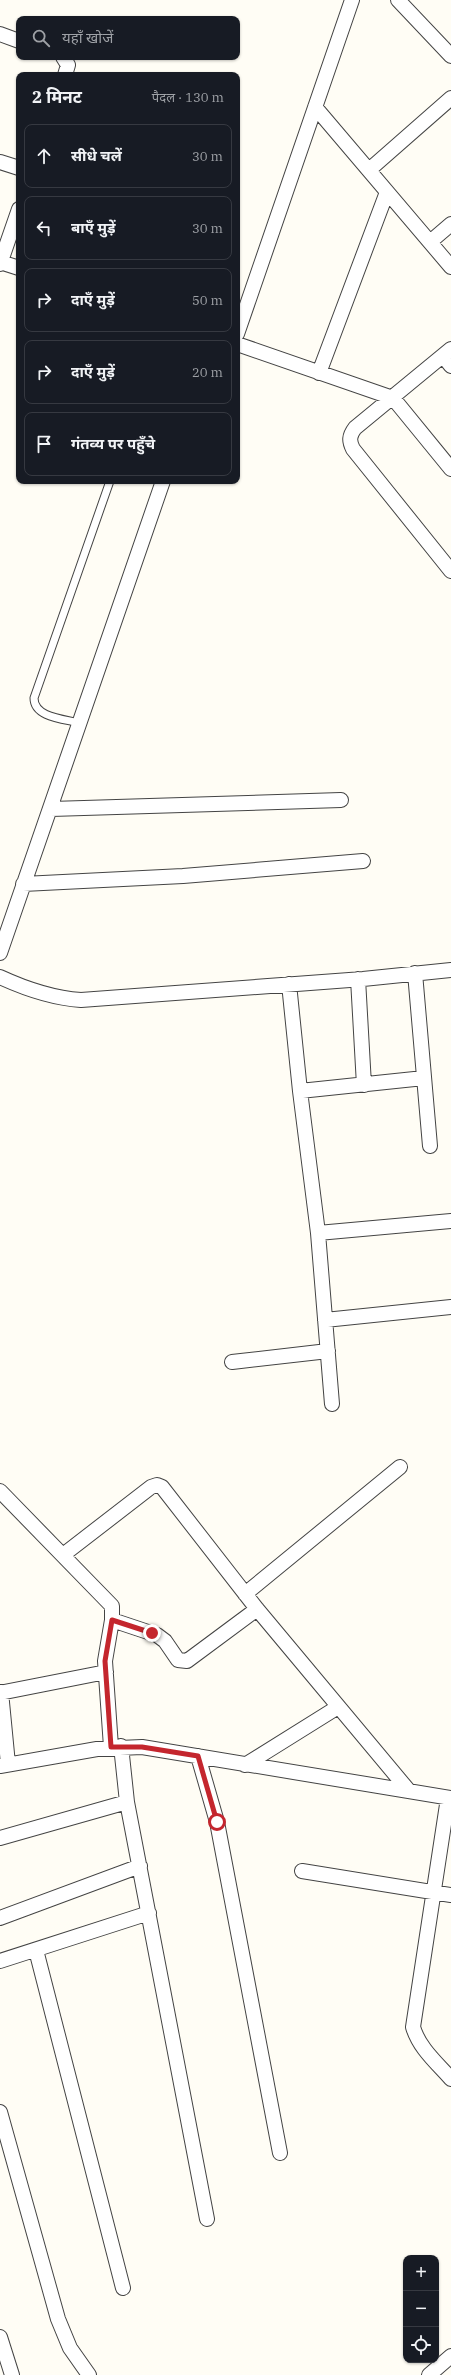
<!DOCTYPE html>
<html lang="hi">
<meta charset="utf-8">
<style>
:root{--surface:#171b24;--page:#20242c;--text:#f1f3f6;--muted:#9ea1a6;--line:#363941}
body{margin:0;font-family:"IBM Plex Serif","Noto Sans Devanagari",serif;background:var(--page);color:var(--text)}
.controls{position:absolute;right:12px;bottom:12px;display:grid;overflow:hidden;border-radius:8px;box-shadow:0 1px 3px #0004}
.controls button{width:36px;height:36px;display:grid;place-items:center;padding:0;border:0;border-bottom:1px solid var(--line);background:var(--surface);color:var(--text);font:20px sans-serif}
.stop{position:absolute;width:12px;height:12px;margin:-9px;border:3px solid #c4262e;border-radius:50%;background:#fff}
.stop.end{background:#c4262e;border-color:#fff;box-shadow:0 1px 4px #0008}
.list{margin:0;padding:0;list-style:none}
h2{display:flex;justify-content:space-between;align-items:center;height:52px;margin:0;padding:0 16px;font-size:17px}
h2 small{font-size:13px;font-weight:400;color:var(--muted)}
.list li{display:grid;grid-template-columns:26px 1fr auto;gap:12px;align-items:center;box-sizing:border-box;height:64px;margin:0 8px 8px;padding:0 8px;border:1px solid var(--line);border-radius:8px}
.list b{display:block;font-size:15px;white-space:nowrap}
.list em{font-size:13px;font-style:normal;color:var(--muted)}
.icon{flex:none;width:22px;height:22px;fill:none;stroke:currentColor;stroke-width:2;stroke-linecap:round;stroke-linejoin:round}
.map{position:relative;flex:none;width:451px;height:2375px;overflow:hidden}
.search{position:absolute;background:var(--surface);box-shadow:0 1px 3px #0004;left:16px;top:16px;width:224px;height:44px;display:flex;align-items:center;gap:10px;box-sizing:border-box;padding:0 14px;border-radius:8px;color:var(--muted);font-size:15px}
.panel{position:absolute;background:var(--surface);box-shadow:0 1px 3px #0004;left:16px;top:72px;width:224px;height:412px;border-radius:8px}
.map>svg:first-child{display:block}
</style>
<div class="map">
<svg width="451" height="2375" viewBox="0 0 451 2375">
<rect width="100%" height="100%" fill="#fffdf5"/>
<g fill="none" stroke-linecap="round" stroke-linejoin="round">
<defs>
<path id="lane" d="M80,723C65,719 34,718 34,698L110,481"/>
<path id="street" d="M398,0L451,56
M0,34L19,41
M63,57L68,65L65,75
M315,107L451,267
M0,162L19,168
M369,170L451,98
M430,242L451,224
M0,262L19,268
M0,264L19,209
M237,334L352,0
M237,344L393,398L451,469
M451,349L355,428C349,436 349,441 353,449L451,571
M443,356L451,366
M319,373L387,192
M51,809L341,800
M23,884L183,876L363,861
M0,953L163,481
M415,973L430,1146
M0,977C26,989 52,998 81,1000L363,979L451,970
M358,979L364,1085
M289,984L300,1091L318,1233L332,1404
M300,1091L424,1078
M318,1233L451,1221
M325,1320L451,1307
M232,1362L328,1351
M0,1491L112,1606V1620L105,1661L111,1747
M63,1555L151,1487L157,1485L162,1487L257,1609L409,1791
M245,1594L400,1467
M112,1620L157,1635L165,1641L178,1660L187,1661L257,1609
M1,1692L8,1764
M0,1693L106,1672
M121,1746L127,1802L207,2219
M198,1756L217,1822L280,2153
M245,1765L338,1707
M0,1766L97,1749L142,1747L451,1798
M448,1798L413,2027C419,2048 437,2063 451,2079
M0,1838L127,1802
M302,1871L451,1895
M0,1918L140,1866
M36,1950L123,2288
M0,1961L149,1913
M0,2112L58,2319L70,2348L89,2375
M0,2337L12,2375
M429,2375L451,2356"/>
</defs>
<use href="#lane" stroke="#444" stroke-width="9"/>
<use href="#street" stroke="#444" stroke-width="16"/>
<use href="#lane" stroke="#fff" stroke-width="7"/>
<use href="#street" stroke="#fff" stroke-width="14"/>
</g>
<g fill="none" stroke-linecap="round" stroke-linejoin="round">
<path stroke="#c4262e" stroke-width="5" d="M152,1633L112,1620L105,1661L111,1747H142L198,1756L217,1822"/>
</g>
</svg>
<div class="controls">
<button>+</button>
<button>−</button>
<button><svg class="icon" aria-label="locate" viewBox="0 0 24 24"><circle cx="12" cy="12" r="6"/><path d="M12 2v4M12 18v4M2 12h4M18 12h4"/></svg></button>
</div>
<div class="stop" style="left:217px;top:1822px"></div>
<div class="stop end" style="left:152px;top:1633px"></div>
<div class="search"><svg class="icon" aria-label="search" viewBox="0 0 24 24"><circle cx="10" cy="10" r="6"/><path d="M15 15l6 6"/></svg>यहाँ खोजें</div>
<section class="panel">
<h2>2 मिनट<small>पैदल · 130 m</small></h2>
<ul class="list">
<li><svg class="icon" aria-label="ahead" viewBox="0 0 24 24"><path d="M12 20V5M6 11l6-6 6 6"/></svg><div><b>सीधे चलें</b></div><em>30 m</em></li>
<li><svg class="icon" aria-label="left" viewBox="0 0 24 24"><path d="M17 20v-9H6M10 6l-5 5 5 5"/></svg><div><b>बाएँ मुड़ें</b></div><em>30 m</em></li>
<li><svg class="icon" aria-label="right" viewBox="0 0 24 24"><path d="M7 20v-9h11M14 6l5 5-5 5"/></svg><div><b>दाएँ मुड़ें</b></div><em>50 m</em></li>
<li><svg class="icon" aria-label="right" viewBox="0 0 24 24"><path d="M7 20v-9h11M14 6l5 5-5 5"/></svg><div><b>दाएँ मुड़ें</b></div><em>20 m</em></li>
<li><svg class="icon" aria-label="arrive" viewBox="0 0 24 24"><path d="M6 21V4h12l-3 4 3 4H6"/></svg><div><b>गंतव्य पर पहुँचे</b></div></li>
</ul>
</section>
</div>
